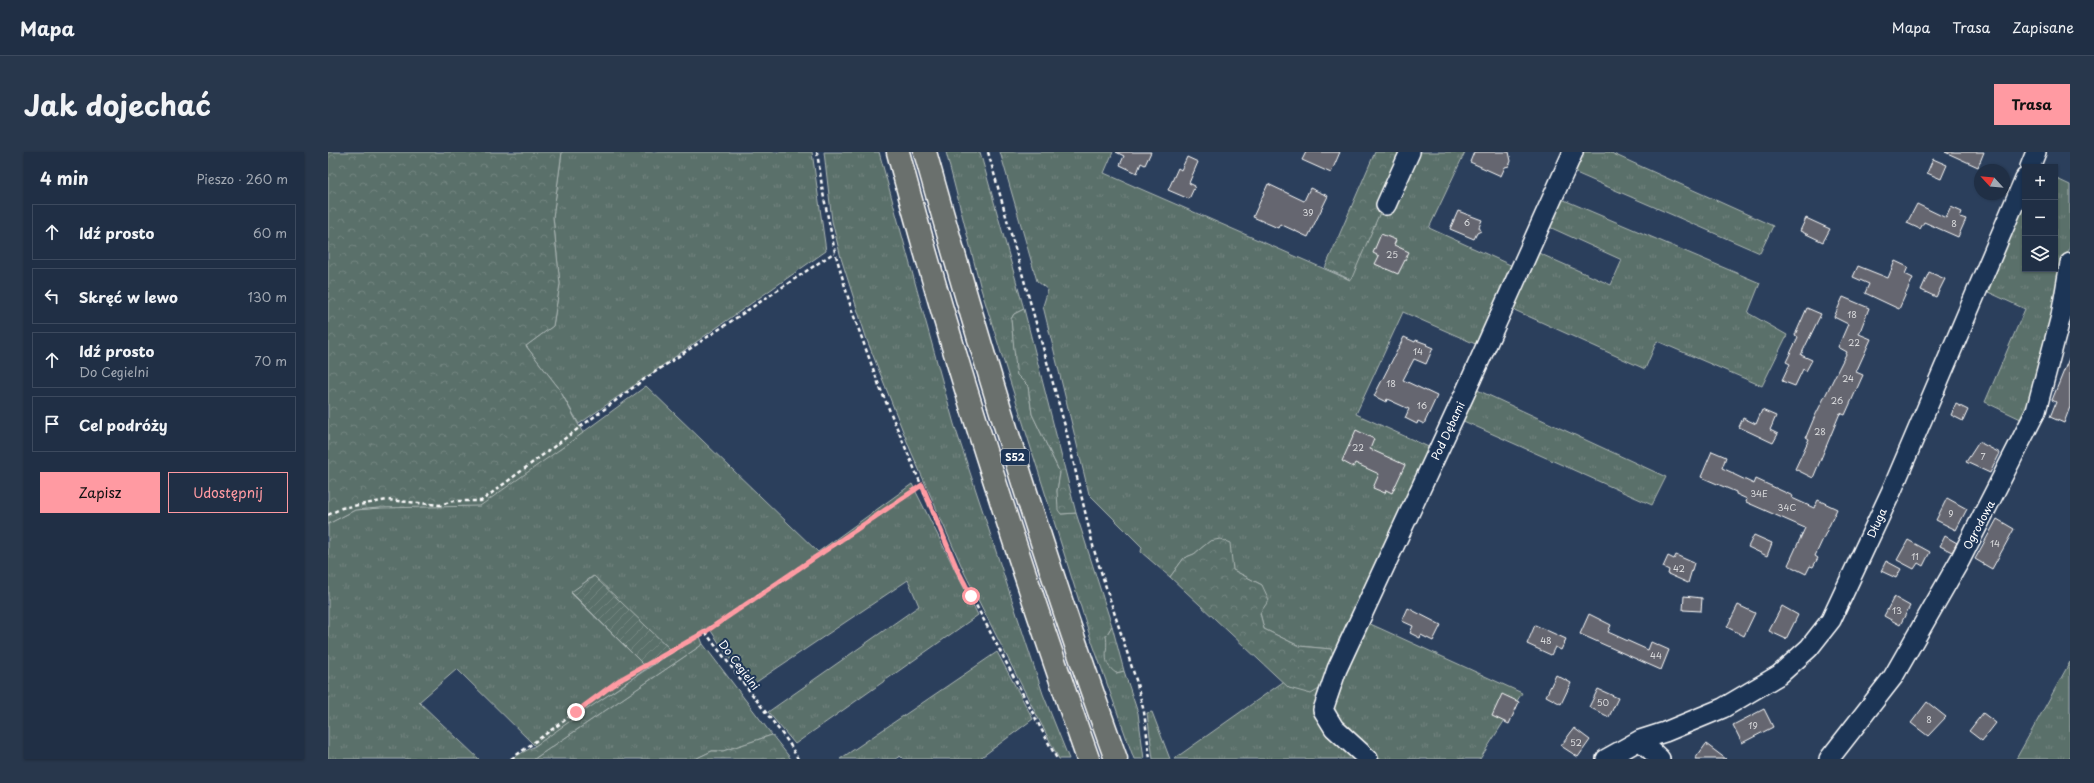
<!DOCTYPE html>
<html lang="pl">
<meta charset="utf-8">
<style>
:root{--surface:#202f45;--page:#28374c;--text:#f1f3f6;--muted:#a2a9b3;--line:#3d4a5e;--accent:#ff9aa2}
body{margin:0;font-family:"Playpen Sans",sans-serif;background:var(--page);color:var(--text)}
.controls{position:absolute;right:12px;top:12px;display:grid;overflow:hidden;border-radius:0px;box-shadow:0 1px 3px #0004}
.controls button{width:36px;height:36px;display:grid;place-items:center;padding:0;border:0;border-bottom:1px solid var(--line);background:var(--surface);color:var(--text);font:20px sans-serif}
.compass{position:absolute;left:1646px;top:12px;width:36px;height:36px;border-radius:50%;background:var(--surface);box-shadow:0 1px 3px #0004;rotate:296deg}
.stop{position:absolute;width:12px;height:12px;margin:-9px;border:3px solid #ff9aa2;border-radius:50%;background:#fff}
.stop.end{background:#ff9aa2;border-color:#fff;box-shadow:0 1px 4px #0008}
.list{margin:0;padding:0;list-style:none}
h2{display:flex;justify-content:space-between;align-items:center;height:52px;margin:0;padding:0 16px;font-size:17px}
h2 small{font-size:13px;font-weight:400;color:var(--muted)}
.list li{display:grid;grid-template-columns:26px 1fr auto;gap:12px;align-items:center;box-sizing:border-box;height:56px;margin:0 8px 8px;padding:0 8px;border:1px solid var(--line);border-radius:0px}
.list b{display:block;font-size:15px;white-space:nowrap}
.list p{margin:0;font-size:13px;white-space:nowrap;color:var(--muted)}
.list em{font-size:13px;font-style:normal;color:var(--muted)}
.actions{display:flex;gap:8px;padding:12px 16px}
.actions a{flex:1;padding:9px 0;border:1px solid var(--accent);border-radius:0px;text-align:center;font-size:14px;color:var(--accent)}
.actions .main{background:var(--accent);color:#111}
.icon{flex:none;width:22px;height:22px;fill:none;stroke:currentColor;stroke-width:2;stroke-linecap:round;stroke-linejoin:round}
.map{position:relative;flex:none;width:1742px;height:607px;overflow:hidden;border-radius:0px}
header{display:flex;align-items:center;gap:24px;box-sizing:border-box;height:56px;padding:0 20px;background:var(--surface);border-bottom:1px solid var(--line)}
header strong{font-size:19px}
nav{display:flex;gap:22px;margin-inline-start:auto;font-size:14px}
.intro{display:flex;align-items:center;justify-content:space-between;box-sizing:border-box;height:96px;padding:0 24px}
h1{margin:0;font-size:28px}
.button{padding:10px 18px;border-radius:0px;background:var(--accent);color:#111;font-size:14px;font-weight:700}
main{display:flex;gap:24px;padding:0 24px}
aside{flex:1;background:var(--surface);border-radius:0px;box-shadow:0 1px 3px #0004}
.map>svg:first-child{display:block}
</style>
<header>
<strong>Mapa</strong>
<nav><a>Mapa</a><a>Trasa</a><a>Zapisane</a></nav>
</header>
<div class="intro"><h1>Jak dojechać</h1><a class="button">Trasa</a></div>
<main>
<aside>
<h2>4 min<small>Pieszo · 260 m</small></h2>
<ul class="list">
<li><svg class="icon" aria-label="ahead" viewBox="0 0 24 24"><path d="M12 20V5M6 11l6-6 6 6"/></svg><div><b>Idź prosto</b></div><em>60 m</em></li>
<li><svg class="icon" aria-label="left" viewBox="0 0 24 24"><path d="M17 20v-9H6M10 6l-5 5 5 5"/></svg><div><b>Skręć w lewo</b></div><em>130 m</em></li>
<li><svg class="icon" aria-label="ahead" viewBox="0 0 24 24"><path d="M12 20V5M6 11l6-6 6 6"/></svg><div><b>Idź prosto</b><p>Do Cegielni</p></div><em>70 m</em></li>
<li><svg class="icon" aria-label="arrive" viewBox="0 0 24 24"><path d="M6 21V4h12l-3 4 3 4H6"/></svg><div><b>Cel podróży</b></div></li>
</ul>
<div class="actions"><a class="main">Zapisz</a><a>Udostępnij</a></div>
</aside>
<div class="map">
<svg width="1742" height="607" viewBox="0 0 1742 607">
<defs>
<pattern id="grass-tufts" width="24" height="20" patternUnits="userSpaceOnUse"><rect width="24" height="20" fill="#5a6f6a"/><path d="M3 7l-1-3M5 7V3M7 7l1-3M15 17l-1-3M17 17v-4M19 17l1-3" fill="none" stroke="#738580"/></pattern>
<pattern id="forest-crowns" width="20" height="18" patternUnits="userSpaceOnUse"><rect width="20" height="18" fill="#5a6f6a"/><path d="M2 6a3 3 0 1 1 6 0M12 15a3 3 0 1 1 6 0" fill="none" stroke="#738580"/></pattern>
<pattern id="garden-furrows" width="10" height="10" patternUnits="userSpaceOnUse"><rect width="10" height="10" fill="#5a6f6a"/><path d="M-1 1l2-2M0 10L10 0M9 11l2-2" fill="none" stroke="#738580"/></pattern>
</defs>
<rect width="100%" height="100%" fill="#2b3f5c"/>
<filter id="ink" filterUnits="userSpaceOnUse"><feTurbulence type="fractalNoise" baseFrequency=".025" numOctaves="2"/><feDisplacementMap in="SourceGraphic" scale="8" xChannelSelector="R" yChannelSelector="G"/><feConvolveMatrix kernelMatrix="1 2 1 2 8 2 1 2 1" color-interpolation-filters="sRGB"/></filter>
<g filter="url(#ink)">
<path fill="url(#grass-tufts)" stroke="#acb7b4" d="M234,0H484L498,99L251,272L230,235L198,194L225,174L232,132L225,65Z
M496,0H551L626,272L715,542L741,607H731L637,422L582,297L539,188L513,106L504,69Z
M618,0H652L696,157L686,162L683,167L689,223L700,234L704,262L732,321L729,339L733,362L748,361L784,474L778,484L788,521L796,519L810,561L816,607H806L762,484L653,137Z
M672,0H785L776,21L1022,128L1078,0H1137L1101,76L1189,116L1152,194L1075,160L1028,262L1105,297L1007,508L1003,497L971,494L936,477L932,461L934,433L905,418L882,389L866,402L856,406L842,425L813,400L814,395L761,342L715,154L720,138L709,129Z
M1251,0H1281L1445,74L1432,101L1241,18Z
M1727,26L1742,33V94L1699,270L1657,250L1697,157L1658,139L1697,48V117H1727Z
M1229,45L1432,131L1420,161L1459,183L1434,234L1329,189L1317,217L1182,156L1206,99L1283,133L1294,108L1217,73Z
M318,234L490,400L584,332L650,463L467,592L440,560L591,454L580,428L421,535L381,476L345,500L265,424L243,441L319,516L207,594L129,517L91,550L151,607H0V372L27,358L51,356L231,298Z
M1145,236L1338,325L1324,353L1131,267Z
M1038,470L1194,541L1152,607H1052L1013,573L1006,554L1017,520Z
M375,492L444,583L395,599H384L367,607H206Z
M669,500L705,567L651,607H575L572,604L567,607H512Z
M1742,510V607H1688Z
M955,530L961,536H993L992,556L1035,607H846Z
M824,560L842,607H825L819,561Z"/>
<path fill="url(#forest-crowns)" stroke="#acb7b4" d="M0,0H234L225,65L232,132L225,174L198,194L230,235L255,281L152,354L51,356L27,358L0,372Z
M1047,0H1078L1023,128L997,116Z
M696,157L748,361L733,362L730,358L729,339L732,321L704,262L700,234L689,223L688,217L683,167L686,162Z
M892,387L902,391L905,418L934,433L941,448L932,461L936,477L971,494L1003,497L1007,508L993,536L983,542L961,536L842,425L856,406L866,402L882,389Z
M784,474L796,519L788,521C772,510 781,499 778,484Z
M371,482L375,492L206,607H182L207,594L255,560Z
M444,583L463,607H367L384,599H395Z"/>
<path fill="url(#garden-furrows)" stroke="#acb7b4" d="M266,424L345,500L319,516L243,440Z"/>
<path fill="#65666f" stroke="#fff" d="M788,0H823L817,13L813,11L809,21L792,13L796,4Z
M978,0H1012L1003,21L974,8Z
M1146,0H1181L1183,9L1181,14L1177,15L1173,24L1142,10Z
M1617,0H1656L1650,15Z
M859,5L870,10L861,31L867,34L861,47L840,38L850,16L853,18Z
M1605,7L1619,13L1613,27L1599,21Z
M940,32L976,49L982,36L1000,44L980,85L952,72L950,76L925,65Z
M1589,52L1618,66L1623,55L1634,60L1632,65L1638,67L1630,85L1596,70L1592,77L1579,71Z
M1130,59L1154,68L1151,75L1153,79L1149,81L1146,87L1122,77Z
M1478,66L1502,77L1495,90L1472,79Z
M1053,82L1068,88L1066,93L1081,100L1070,122L1047,112L1051,104L1045,101Z
M1567,109L1580,115L1577,122L1585,126L1571,157L1537,141L1541,132L1525,125L1530,114L1560,126Z
M1601,120L1617,127L1608,145L1593,138Z
M1515,145L1541,156L1531,182L1543,187L1528,220L1535,223L1517,263L1512,261L1485,326L1467,317L1481,287L1478,285L1486,266L1519,200L1510,195L1520,172L1506,165Z
M1479,156L1493,162L1473,203L1484,208L1478,219L1475,217L1467,234L1454,229L1462,212L1458,210L1470,185L1467,183Z
M1076,185L1087,190L1088,188L1099,192L1098,193L1105,196L1098,212L1086,207L1075,228L1109,244L1096,272L1090,269L1089,272L1077,266L1081,257L1059,247L1058,250L1046,244Z
M1742,204V255L1736,271L1722,265L1728,250L1724,248Z
M1628,252L1640,258L1635,269L1623,263Z
M1434,258L1448,264L1442,278L1450,282L1445,291L1411,275L1415,266L1428,272Z
M1028,278L1046,287L1042,297L1077,313L1064,341L1058,338L1057,341L1045,336L1051,322L1027,311L1025,315L1014,309Z
M1651,290L1672,301L1662,321L1638,310Z
M1384,299L1398,305L1394,316L1405,321V322L1426,332L1428,327L1465,344L1464,346L1486,356L1490,348L1509,357L1487,404L1490,406L1485,415L1482,414L1478,422L1460,413L1477,376L1418,350L1419,347L1408,342V340L1373,325Z
M1619,346L1639,357L1628,378L1608,368Z
M1669,367L1686,377L1664,417L1647,407Z
M1426,383L1444,391L1439,404L1420,395Z
M1617,384L1629,391L1624,400L1612,394Z
M1580,388L1602,400L1595,414L1590,411L1586,417L1569,408Z
M1348,403L1366,411L1360,431L1340,422L1341,418L1335,415L1340,404L1346,407Z
M1558,409L1573,417L1568,426L1553,419Z
M1356,444L1374,446L1373,459L1355,458Z
M1566,445L1582,454L1572,473L1556,464Z
M1410,453L1427,461L1416,484L1399,475Z
M1454,454L1470,463L1458,487L1441,479Z
M1080,456L1113,473L1105,489L1093,483L1092,486L1082,481L1085,474L1074,469Z
M1261,462L1283,473L1280,480L1320,498L1323,490L1341,498L1333,518L1252,482Z
M1207,473L1238,487L1233,498L1227,495L1223,503L1199,492Z
M1228,523L1243,531L1233,552L1218,544Z
M1270,537L1290,546L1281,565L1261,555Z
M1174,542L1191,550L1181,572L1164,564Z
M1599,550L1618,565L1600,584L1583,571Z
M1436,557L1445,575L1414,591L1405,573Z
M1655,561L1668,571L1654,589L1641,579Z
M1246,576L1262,588L1250,605L1233,594Z
M1378,592L1398,607H1367Z"/>
<g fill="none" stroke-linecap="round" stroke-linejoin="round">
<defs>
<path id="minor" d="M1702,15L1708,0
M1058,53L1082,0
M1312,588L1332,607
M1040,607L1006,576L995,558L1009,517L1137,241L1245,0
M1278,607L1312,588L1337,580L1395,556L1451,523L1481,496L1503,468L1564,338L1697,26
M1501,607L1565,525L1632,408L1708,259L1733,164L1742,111"/>
<path id="highway" d="M570,0C624,205 690,407 760,607
M597,0C654,204 716,408 788,607"/>
</defs>
<use href="#minor" stroke="#fff" stroke-width="22"/>
<use href="#highway" stroke="#fff" stroke-width="25"/>
<path stroke="#fff" stroke-width="2.5" stroke-dasharray="4 3" stroke-linecap="butt" d="M489,0L495,41L507,100L524,159L552,236L629,417L729,607
M660,0L737,274L766,398L808,528L816,560L822,607
M0,363L14,356L59,348L112,353L125,349H153L318,226L507,100
M377,480L461,591L470,607
M183,607L291,529L377,480L594,333"/>
<use href="#minor" stroke="#1d3557" stroke-width="19"/>
<use href="#highway" stroke="#6a706d" stroke-width="22"/>
</g>
</g>
<g fill="none" stroke-linecap="round" stroke-linejoin="round" filter="url(#ink)">
<path stroke="#ff9aa2" stroke-width="5" d="M248,560L290,529L377,480L594,333L629,417L643,444"/>
</g>
<g text-anchor="middle" stroke-width="4" stroke-linejoin="round" paint-order="stroke">
<g font-size="9" fill="#d8d9db">
<text x="980" y="64">39</text>
<text x="1139" y="74">6</text>
<text x="1626" y="75">8</text>
<text x="1064" y="106">25</text>
<text x="1524" y="166">18</text>
<text x="1526" y="194">22</text>
<text x="1090" y="203">14</text>
<text x="1520" y="230">24</text>
<text x="1063" y="235">18</text>
<text x="1509" y="252">26</text>
<text x="1094" y="257">16</text>
<text x="1492" y="283">28</text>
<text x="1030" y="299">22</text>
<text x="1655" y="308">7</text>
<text x="1431" y="345">34E</text>
<text x="1459" y="359">34C</text>
<text x="1623" y="365">9</text>
<text x="1667" y="395">14</text>
<text x="1587" y="408">11</text>
<text x="1351" y="420">42</text>
<text x="1569" y="462">13</text>
<text x="1218" y="492">48</text>
<text x="1328" y="507">44</text>
<text x="1275" y="554">50</text>
<text x="1601" y="571">8</text>
<text x="1425" y="577">19</text>
<text x="1248" y="594">52</text>
</g>
<rect fill="#1d3557" stroke="#bbc2cd" stroke-width="1" x="673" y="297" width="28" height="16" rx="3"/>
<g font-size="10" font-weight="bold" fill="#fff">
<text x="687" y="309">S52</text>
</g>
<g font-size="11" fill="#fff" stroke="#1d3557">
<text transform="translate(1120 279) rotate(-65)" y="4">Pod Dębami</text>
<text transform="translate(1549 371) rotate(-66)" y="4">Długa</text>
<text transform="translate(1651 373) rotate(-62)" y="4">Ogrodowa</text>
<text transform="translate(411 513) rotate(53)" y="4">Do Cegielni</text>
</g>
</g>
</svg>
<div class="controls">
<button>+</button>
<button>−</button>
<button><svg class="icon" aria-label="layers" viewBox="0 0 24 24"><path d="M12 4l9 5-9 5-9-5zM3 14l9 5 9-5"/></svg></button>
</div>
<svg class="compass" viewBox="-18 -18 36 36"><path d="M0-13l5 13h-10z" fill="#e53935"/><path d="M0 13l5-13h-10z" fill="#a2a9b3"/></svg>
<div class="stop" style="left:643px;top:444px"></div>
<div class="stop end" style="left:248px;top:560px"></div>
</div>
</main>
